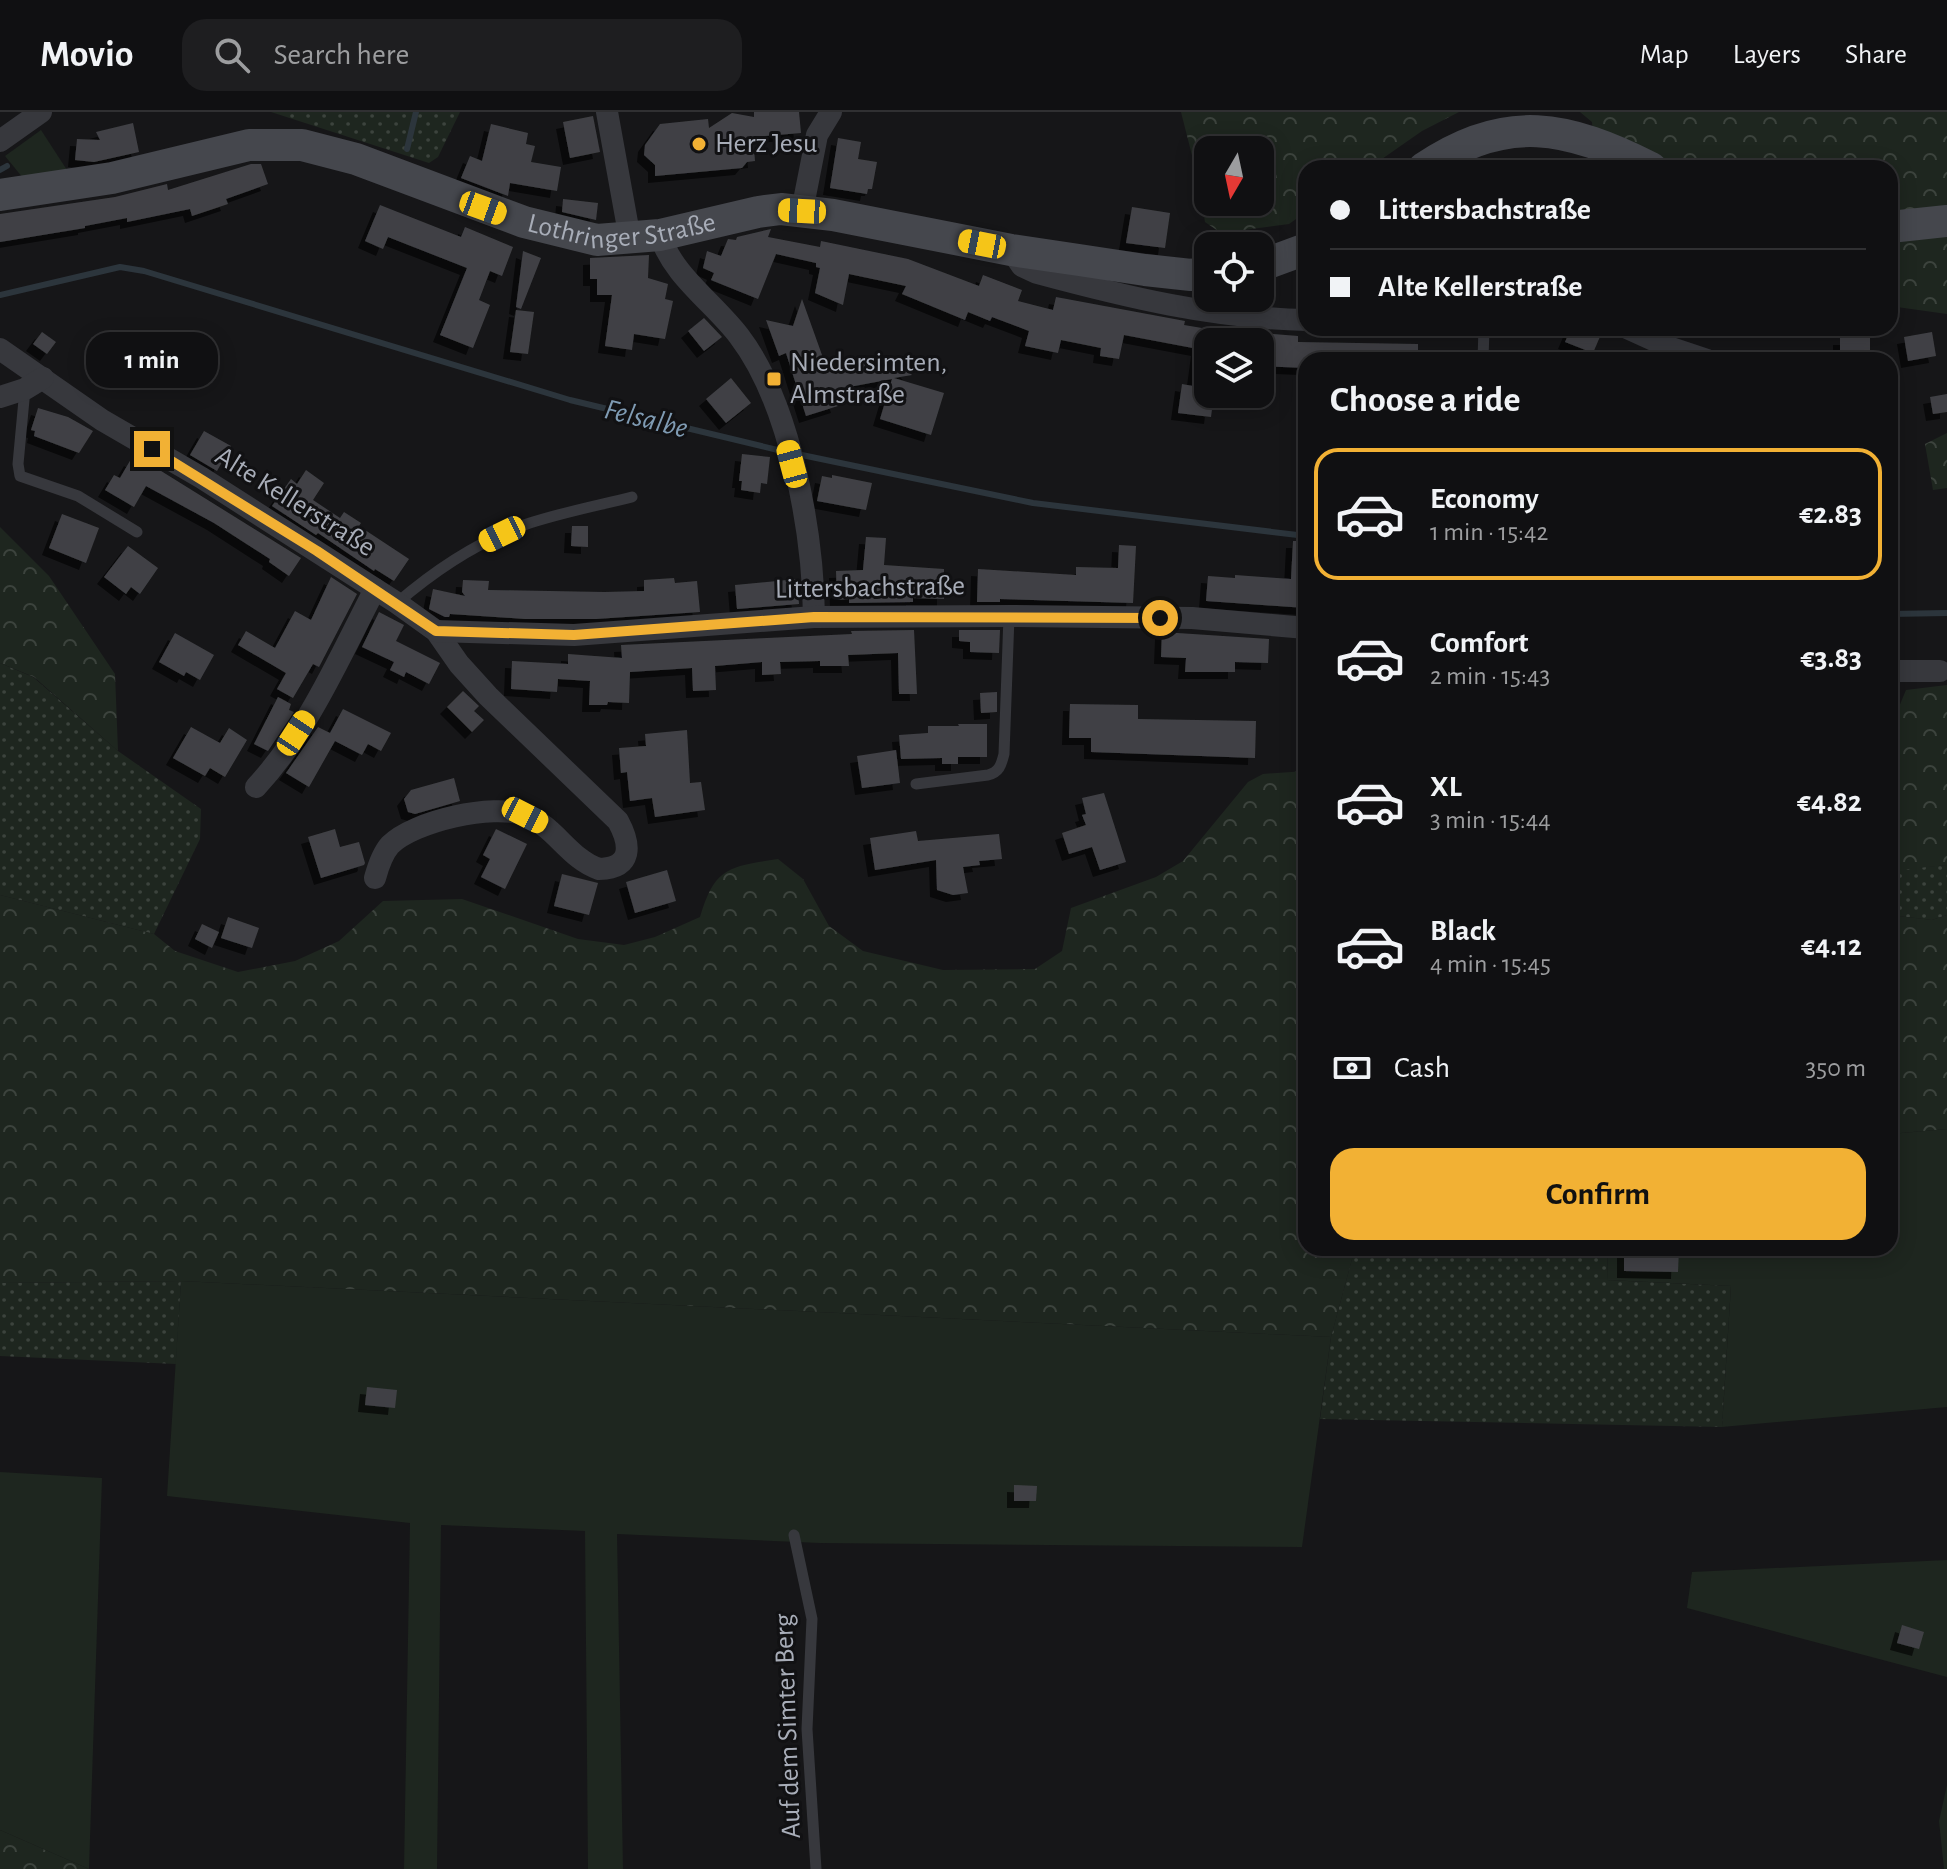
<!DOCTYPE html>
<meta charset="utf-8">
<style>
:root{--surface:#101012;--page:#1e1e20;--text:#f1f3f6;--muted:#9c9d9f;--line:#303032;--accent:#f2b134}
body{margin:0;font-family:"Alegreya Sans",sans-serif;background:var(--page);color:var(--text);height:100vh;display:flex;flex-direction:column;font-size:30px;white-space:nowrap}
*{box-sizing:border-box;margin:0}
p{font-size:26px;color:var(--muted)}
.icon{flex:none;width:44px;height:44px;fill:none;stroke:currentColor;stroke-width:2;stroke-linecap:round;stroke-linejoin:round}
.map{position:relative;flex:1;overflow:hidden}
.side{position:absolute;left:1298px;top:240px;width:600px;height:904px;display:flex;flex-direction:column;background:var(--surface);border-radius:24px;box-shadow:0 4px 20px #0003,0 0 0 2px var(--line)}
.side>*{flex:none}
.banner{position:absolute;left:1298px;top:48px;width:600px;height:176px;border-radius:24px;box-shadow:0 4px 20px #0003,0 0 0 2px var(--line);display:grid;align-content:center;height:176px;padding:0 32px;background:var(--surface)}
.needle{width:52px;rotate:189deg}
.fabs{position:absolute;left:1194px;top:24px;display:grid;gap:16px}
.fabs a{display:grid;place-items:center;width:80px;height:80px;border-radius:16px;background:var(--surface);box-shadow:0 4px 20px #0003,0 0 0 2px var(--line);font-size:40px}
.end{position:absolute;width:36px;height:36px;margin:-18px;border:10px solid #f2b134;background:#111;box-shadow:0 0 0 4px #111}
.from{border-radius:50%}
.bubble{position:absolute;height:56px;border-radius:24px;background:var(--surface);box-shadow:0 4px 20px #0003,0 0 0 2px var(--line);font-size:26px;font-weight:700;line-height:56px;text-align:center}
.car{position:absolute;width:24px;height:48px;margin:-24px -12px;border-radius:10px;box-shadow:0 0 6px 2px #0007;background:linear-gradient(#f5c518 24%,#345 0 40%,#f5c518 0 76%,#345 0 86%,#f5c518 0)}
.banner b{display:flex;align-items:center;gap:28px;height:76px;font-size:30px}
.banner b+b{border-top:2px solid var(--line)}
.banner i{width:20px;height:20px;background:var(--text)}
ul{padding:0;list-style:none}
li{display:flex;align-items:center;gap:24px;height:132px;margin:0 16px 12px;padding:0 16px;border:4px solid transparent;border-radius:24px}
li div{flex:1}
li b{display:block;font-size:30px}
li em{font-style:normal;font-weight:700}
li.selected{border-color:var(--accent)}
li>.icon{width:72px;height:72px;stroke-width:1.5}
h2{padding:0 32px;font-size:36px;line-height:96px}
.pay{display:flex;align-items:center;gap:20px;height:88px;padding:0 32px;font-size:30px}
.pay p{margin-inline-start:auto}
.button{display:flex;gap:16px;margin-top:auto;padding:16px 32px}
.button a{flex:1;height:92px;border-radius:24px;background:var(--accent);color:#111;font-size:32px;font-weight:700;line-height:92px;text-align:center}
header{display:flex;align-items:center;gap:48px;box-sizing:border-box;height:112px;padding:0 40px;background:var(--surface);border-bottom:2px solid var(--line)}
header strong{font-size:38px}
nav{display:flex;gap:44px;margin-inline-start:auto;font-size:28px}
.search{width:560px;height:72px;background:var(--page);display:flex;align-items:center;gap:20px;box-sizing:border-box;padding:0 28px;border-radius:24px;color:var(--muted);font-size:30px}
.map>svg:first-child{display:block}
.grass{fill:url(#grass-dots)}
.forest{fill:url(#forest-crowns);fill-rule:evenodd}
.green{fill:#1e261f}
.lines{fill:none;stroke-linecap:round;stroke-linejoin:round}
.stream{stroke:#2c353c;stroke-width:6}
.building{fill:#404145;filter:url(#shadow)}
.lane{stroke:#37383d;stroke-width:11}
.street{stroke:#37383d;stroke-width:22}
.secondary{stroke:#45474d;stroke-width:32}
.route{stroke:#f2b134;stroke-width:10}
.poi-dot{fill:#f2b134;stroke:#111113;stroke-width:3}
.labels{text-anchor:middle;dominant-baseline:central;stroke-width:6;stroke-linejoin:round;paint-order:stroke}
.poi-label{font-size:28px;fill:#a8adb8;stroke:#111113;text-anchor:start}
.street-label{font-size:28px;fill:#a8adb8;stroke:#111113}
.water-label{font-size:30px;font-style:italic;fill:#7f9bb3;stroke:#111113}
</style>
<header>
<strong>Movio</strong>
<div class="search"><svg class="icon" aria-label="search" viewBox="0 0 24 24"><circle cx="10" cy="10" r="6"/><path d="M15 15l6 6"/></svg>Search here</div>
<nav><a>Map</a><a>Layers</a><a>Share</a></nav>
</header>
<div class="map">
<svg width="1947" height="1757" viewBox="0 0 1947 1757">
<defs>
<pattern id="grass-dots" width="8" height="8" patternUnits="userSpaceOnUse" patternTransform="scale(2)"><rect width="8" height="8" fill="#1e261f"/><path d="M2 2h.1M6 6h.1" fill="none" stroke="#3c433d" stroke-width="1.8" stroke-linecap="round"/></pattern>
<pattern id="forest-crowns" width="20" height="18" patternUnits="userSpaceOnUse" patternTransform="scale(2)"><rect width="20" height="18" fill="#1e261f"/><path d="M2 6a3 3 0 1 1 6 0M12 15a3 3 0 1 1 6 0" fill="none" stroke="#3c433d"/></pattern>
<filter id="shadow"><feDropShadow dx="-7" dy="7" stdDeviation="0" flood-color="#0009"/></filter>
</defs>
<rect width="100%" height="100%" fill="#161618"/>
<g class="grass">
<polygon points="271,0 460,0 438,45 429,51"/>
<polygon points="0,551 33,565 118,639 201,697 200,727 154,822 0,783"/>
<polygon points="1947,753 1947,803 1932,808 1890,803 1890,758"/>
<polygon points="1355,1136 1608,1136 1607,1168 1731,1174 1722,1315 1320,1307 1331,1225"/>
<polygon points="181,1169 176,1252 0,1244 0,1171"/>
</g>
<g class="forest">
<path d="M1181,0h278l-37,19 -53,37h-63v44l-17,12 -68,9 -16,-11 -7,-43zM1260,38v52h-52v-52z"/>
<polygon points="1580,0 1947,0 1947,202 1890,194 1890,56 1595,56 1592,10"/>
<polygon points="1947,321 1947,376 1933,378 1925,332"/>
<polygon points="0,415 49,464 115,562 118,639 34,565 0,551"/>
<polygon points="1947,573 1947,753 1890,759 1890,608 1894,607 1906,578"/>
<path d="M1306,659v477h49l-24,89 -1150,-56 -181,2v-388l154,39 21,17 63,21 57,-11 44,-20 44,-40 79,-2 116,40 46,6 31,-8 45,-20c15,-51 30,-50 78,-58l25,20 26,47 34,25 80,19 92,-1 27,-18 9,-43 85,-31 27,-16 65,-79 15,-8z"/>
<polygon points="1890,803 1932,808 1947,803 1947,1017 1890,1022"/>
<polygon points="0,1718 89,1757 0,1757"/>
</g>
<g class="green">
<polygon points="41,18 67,58 23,66 5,44"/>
<polygon points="1947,1017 1947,1295 1722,1315 1731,1174 1607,1168 1608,1136 1890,1136 1890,1022"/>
<polygon points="181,1169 1331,1225 1302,1435 820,1431 617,1422 623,1757 588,1757 585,1419 441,1413 437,1757 404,1757 410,1411 167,1384"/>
<polygon points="0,1360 102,1366 89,1757 0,1718"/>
<polygon points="1947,1448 1947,1565 1687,1496 1692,1460"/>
<polygon points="1947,1673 1947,1757 1944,1757 1939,1709"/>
</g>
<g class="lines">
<g class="stream">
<polyline points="407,37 416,0"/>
<polyline points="0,58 7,54"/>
<polyline points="0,183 120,155 144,159 570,288 786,340"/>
<polyline points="797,342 1033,391 1306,424"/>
<polyline points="1890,502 1947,501"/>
</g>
</g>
<g class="building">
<polygon points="754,0 799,0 801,21 753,25 755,49 747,50 742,56 655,64 655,53 644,43 645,33 660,12 708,7 709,16 732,1 754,5"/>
<polygon points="593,4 600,40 570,46 563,10"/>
<polygon points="133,11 139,40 94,50 75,48 77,27 100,28 96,20"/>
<polygon points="491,12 528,21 526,32 535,34 531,50 561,55 557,79 510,71 508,84 461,66 470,44 482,49"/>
<polygon points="838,26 861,30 858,47 877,50 872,77 868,77 867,82 830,76"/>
<polygon points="251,52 261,52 268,72 226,87 228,92 192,104 190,97 127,110 127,106 85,114 85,116 0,130 0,102 115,85 167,72 168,78"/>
<polygon points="563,87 598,91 596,108 562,100"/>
<polygon points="380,93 461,125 465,115 513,135 502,164 490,159 479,188 490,193 473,236 440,223 467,156 388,125 383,137 365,129"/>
<polygon points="1132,95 1170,101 1165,136 1126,131"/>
<polygon points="771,117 768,125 820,135 821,129 908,147 979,174 983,163 1022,178 1018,189 1053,198 1056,185 1185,209 1184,213 1208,217 1208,282 1214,282 1211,305 1178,301 1182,272 1193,274 1198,237 1124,223 1119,247 1100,244 1101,236 1061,228 1058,241 1025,234 1029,219 992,205 990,209 968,200 965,208 902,182 906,174 849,162 843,193 815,181 820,156 816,155 816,151 776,142 758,187 711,168 714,161 703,156 707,139 721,144 728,127 736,128 737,125"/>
<polygon points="523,139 541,146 521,197 516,195"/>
<polygon points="649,143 648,166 668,172 665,187 673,189 665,227 634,222 632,238 605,234 612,183 597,183 597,167 590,167 590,146"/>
<polygon points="802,187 827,257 893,245 912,263 894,266 944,281 931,323 880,307 892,267 833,278 838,294 806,304 786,241 779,244 766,208 793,214"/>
<polygon points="516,198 534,200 528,242 510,240"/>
<polygon points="704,206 722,225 704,239 688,219"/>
<polygon points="1571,216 1592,216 1602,220 1593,241 1565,230"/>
<polygon points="42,220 56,230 47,242 33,232"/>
<polygon points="1932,220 1936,244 1908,249 1904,225"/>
<polygon points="1260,221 1298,224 1298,230 1418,232 1418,248 1306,248 1306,256 1260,254"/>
<rect x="1840" y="226" width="30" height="22"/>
<polygon points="731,266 751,291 726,311 706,287"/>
<polygon points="1947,282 1947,300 1933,302 1930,285"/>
<polygon points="38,296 68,305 93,319 79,341 34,324 35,319 31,318"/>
<polygon points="204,319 231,334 217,359 190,343"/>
<polygon points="742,342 770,345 767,372 761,371 760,381 741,378 742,369 739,369"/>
<polygon points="137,344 301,446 289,464 269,450 270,447 214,411 146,374 134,395 105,378 114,363 120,366 131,347 134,349"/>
<polygon points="306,358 324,371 313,388 340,406 344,400 361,411 359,414 409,447 394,469 375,457 374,459 318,421 316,423 272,394 291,367 297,372"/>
<polygon points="832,363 872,371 866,398 817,389 822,364 832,366"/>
<polygon points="62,402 99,416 86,451 49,436"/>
<polygon points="572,414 588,414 588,435 571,434"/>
<polygon points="866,425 886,426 884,453 944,457 944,487 913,486 913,490 849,491 849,487 837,488 836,459 863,458"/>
<polygon points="1293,429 1306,429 1306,496 1206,489 1208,464 1235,466 1235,463 1291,467"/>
<polygon points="1119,433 1136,434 1133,491 1000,487 1000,490 977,490 978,457 1076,463 1076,455 1118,456"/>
<polygon points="128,434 158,456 140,482 131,475 126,482 104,465"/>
<polygon points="331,465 357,482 319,555 313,552 293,586 277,577 286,561 238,533 246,519 275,536 295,499 311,508"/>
<polygon points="674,466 675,471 697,469 700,500 596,507 525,507 450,502 449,505 445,505 429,497 433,477 465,484 462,480 463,468 489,469 488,478 604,480 644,479 644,468"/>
<polygon points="797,467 799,492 737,497 735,473"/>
<polygon points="379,500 404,513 396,529 440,551 429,572 406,560 404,565 390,558 394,550 362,535"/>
<polygon points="914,518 917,582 899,582 898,541 848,543 849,554 820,554 820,549 780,550 781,562 762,563 762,550 715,554 716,578 693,579 692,556 630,560 629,591 608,590 607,593 589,593 590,569 558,567 557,580 511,577 512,549 568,552 568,542 622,546 621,533 852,522 851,519"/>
<polygon points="959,518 1000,518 999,541 970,540 970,530 959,529"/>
<polygon points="1162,520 1269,527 1268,551 1235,550 1235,560 1185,560 1186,546 1161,545"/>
<polygon points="175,521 214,543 200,568 186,560 184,564 159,550"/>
<polygon points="463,579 479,594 474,599 484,608 472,620 447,595"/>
<polygon points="997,580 997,600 981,601 980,581"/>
<polygon points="278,585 291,592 289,598 294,600 268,639 254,632"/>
<polygon points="1070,592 1138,593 1138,607 1256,609 1255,646 1091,640 1091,626 1069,626"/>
<polygon points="343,597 391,621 381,639 368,632 362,643 335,629 309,675 286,661 318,615 330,621"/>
<polygon points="958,612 987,612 987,645 958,645 958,652 942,652 942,646 901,647 899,623 928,621 928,614 959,614"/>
<polygon points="191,615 220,631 229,616 247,628 225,665 210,656 205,664 173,646"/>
<polygon points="687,618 690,671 701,670 705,698 655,705 652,686 630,689 627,660 621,661 619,636 646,634 645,622"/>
<polygon points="896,638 900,671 862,676 857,644"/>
<polygon points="454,666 460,689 415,702 408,700 404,687 411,678"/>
<polygon points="1104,681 1126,750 1100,758 1092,735 1069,742 1062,721 1086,713 1082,703 1086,702 1082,686"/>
<polygon points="335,717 340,735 359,730 365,751 364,753 321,766 308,725"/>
<polygon points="496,717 527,732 505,777 481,765 490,747 483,743"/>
<polygon points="916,719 918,729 999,722 1002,747 979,749 980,753 963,755 968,781 953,783 937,778 936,748 875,758 870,726"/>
<polygon points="667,758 676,789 635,801 626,770"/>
<polygon points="562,762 598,771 589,803 554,794"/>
<polygon points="228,805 259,816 252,836 221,826"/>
<polygon points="202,812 219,820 212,836 195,827"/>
<polygon points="1624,1136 1679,1136 1678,1160 1624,1159"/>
<polygon points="367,1275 397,1278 395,1296 365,1293"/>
<polygon points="1014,1373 1037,1374 1036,1389 1014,1389"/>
<polygon points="1902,1513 1924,1520 1919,1537 1897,1531"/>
</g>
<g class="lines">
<g class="lane">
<polyline points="1483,248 1484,216"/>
<polyline points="25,277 18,352 20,364 78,384 137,420"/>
<path d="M397,491c37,-32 81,-61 127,-78 35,-12 72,-19 108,-28"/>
<path d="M916,672l72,-9c11,-3 13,-9 16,-21l5,-138"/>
<polyline points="794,1423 812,1507 807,1617 816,1757"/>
</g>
<g class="street">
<polyline points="607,0 630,127"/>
<polyline points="0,29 41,0"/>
<polyline points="802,99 817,23 831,0"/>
<path d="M660,123c12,40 54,68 79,101 52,68 74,197 75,281"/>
<path d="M1011,138l11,16 15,7c89,24 176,45 269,47"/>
<polyline points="1627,216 1671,236 1707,248"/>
<path d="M0,237l102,71 100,58 195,125 39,28 23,33 29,32 130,125c13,24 15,47 -19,48 -30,-10 -44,-43 -74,-54 -32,-12 -111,6 -135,30 -8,9 -12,22 -15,33"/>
<polyline points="0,285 25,277 43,266"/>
<polyline points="436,519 574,523 814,505 1009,504 1192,506 1306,516"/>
<polyline points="1890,559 1940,559"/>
<path d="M256,675c52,-56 84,-131 119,-198"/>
</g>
<g class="secondary">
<path d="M1424,56c82,-56 144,-42 227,0"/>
<path id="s1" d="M0,83l112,-17 137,-33h53l54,14 168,63 73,18 63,-5 98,-23 23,-3 52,6 178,35 68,10 66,10 46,5 17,-2"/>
<polyline points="1890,115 1947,109"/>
<polyline points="1260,154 1306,137"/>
</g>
</g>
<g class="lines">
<polyline class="route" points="152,337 317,439 436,519 574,523 814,505 1160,506"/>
</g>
<g class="poi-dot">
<circle cx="699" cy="32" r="8"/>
<rect x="766" y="259" width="16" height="16" rx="4"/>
</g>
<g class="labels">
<g class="poi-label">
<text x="715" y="32">Herz Jesu</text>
<text x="790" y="251">Niedersimten,<tspan x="790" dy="32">Almstraße</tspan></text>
</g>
<g class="street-label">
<text stroke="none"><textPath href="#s1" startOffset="642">Lothringer Straße</textPath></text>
<text transform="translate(295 390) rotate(32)">Alte Kellerstraße</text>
<text transform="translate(870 476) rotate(-1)">Littersbachstraße</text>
<text transform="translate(788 1614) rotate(-92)">Auf dem Simter Berg</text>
</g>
<g class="water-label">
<text transform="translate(646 307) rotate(14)">Felsalbe</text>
</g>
</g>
</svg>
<div class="fabs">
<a><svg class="needle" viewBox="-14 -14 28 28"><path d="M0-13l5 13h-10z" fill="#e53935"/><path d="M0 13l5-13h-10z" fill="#9c9d9f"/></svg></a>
<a><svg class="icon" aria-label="locate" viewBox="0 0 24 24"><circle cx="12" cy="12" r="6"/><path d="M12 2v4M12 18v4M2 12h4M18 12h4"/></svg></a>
<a><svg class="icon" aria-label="layers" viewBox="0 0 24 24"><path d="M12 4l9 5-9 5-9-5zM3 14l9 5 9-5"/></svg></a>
</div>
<i class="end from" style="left:1160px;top:506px"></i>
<i class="end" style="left:152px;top:337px"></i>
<div class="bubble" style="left:86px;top:220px;width:132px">1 min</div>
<i class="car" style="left:483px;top:96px;rotate:110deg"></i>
<i class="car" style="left:802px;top:99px;rotate:273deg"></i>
<i class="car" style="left:982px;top:132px;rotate:281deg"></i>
<i class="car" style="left:792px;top:352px;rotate:345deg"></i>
<i class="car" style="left:502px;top:422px;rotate:244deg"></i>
<i class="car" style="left:296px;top:621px;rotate:33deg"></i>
<i class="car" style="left:525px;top:703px;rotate:117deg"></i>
<div class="banner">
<b><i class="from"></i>Littersbachstraße</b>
<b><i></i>Alte Kellerstraße</b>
</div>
<section class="side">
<h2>Choose a ride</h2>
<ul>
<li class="selected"><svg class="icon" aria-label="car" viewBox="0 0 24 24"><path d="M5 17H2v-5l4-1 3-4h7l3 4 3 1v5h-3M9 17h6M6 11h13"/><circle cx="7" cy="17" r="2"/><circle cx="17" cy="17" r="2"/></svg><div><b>Economy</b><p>1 min · 15:42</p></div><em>€2.83</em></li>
<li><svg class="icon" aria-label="car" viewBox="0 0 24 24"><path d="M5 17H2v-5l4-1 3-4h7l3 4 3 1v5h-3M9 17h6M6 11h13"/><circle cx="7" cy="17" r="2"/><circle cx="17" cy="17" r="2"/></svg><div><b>Comfort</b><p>2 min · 15:43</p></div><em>€3.83</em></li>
<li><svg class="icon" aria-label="car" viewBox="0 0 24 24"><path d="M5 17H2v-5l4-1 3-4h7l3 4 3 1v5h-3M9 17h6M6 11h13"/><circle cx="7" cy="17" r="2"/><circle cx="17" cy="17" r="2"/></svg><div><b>XL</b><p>3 min · 15:44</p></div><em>€4.82</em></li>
<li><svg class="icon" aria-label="car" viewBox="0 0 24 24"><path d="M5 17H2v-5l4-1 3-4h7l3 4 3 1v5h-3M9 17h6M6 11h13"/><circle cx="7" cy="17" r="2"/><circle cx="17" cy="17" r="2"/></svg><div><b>Black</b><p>4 min · 15:45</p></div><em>€4.12</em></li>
</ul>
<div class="pay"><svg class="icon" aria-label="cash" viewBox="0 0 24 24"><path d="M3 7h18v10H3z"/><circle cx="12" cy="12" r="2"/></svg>Cash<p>350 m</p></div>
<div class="button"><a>Confirm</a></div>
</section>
</div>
